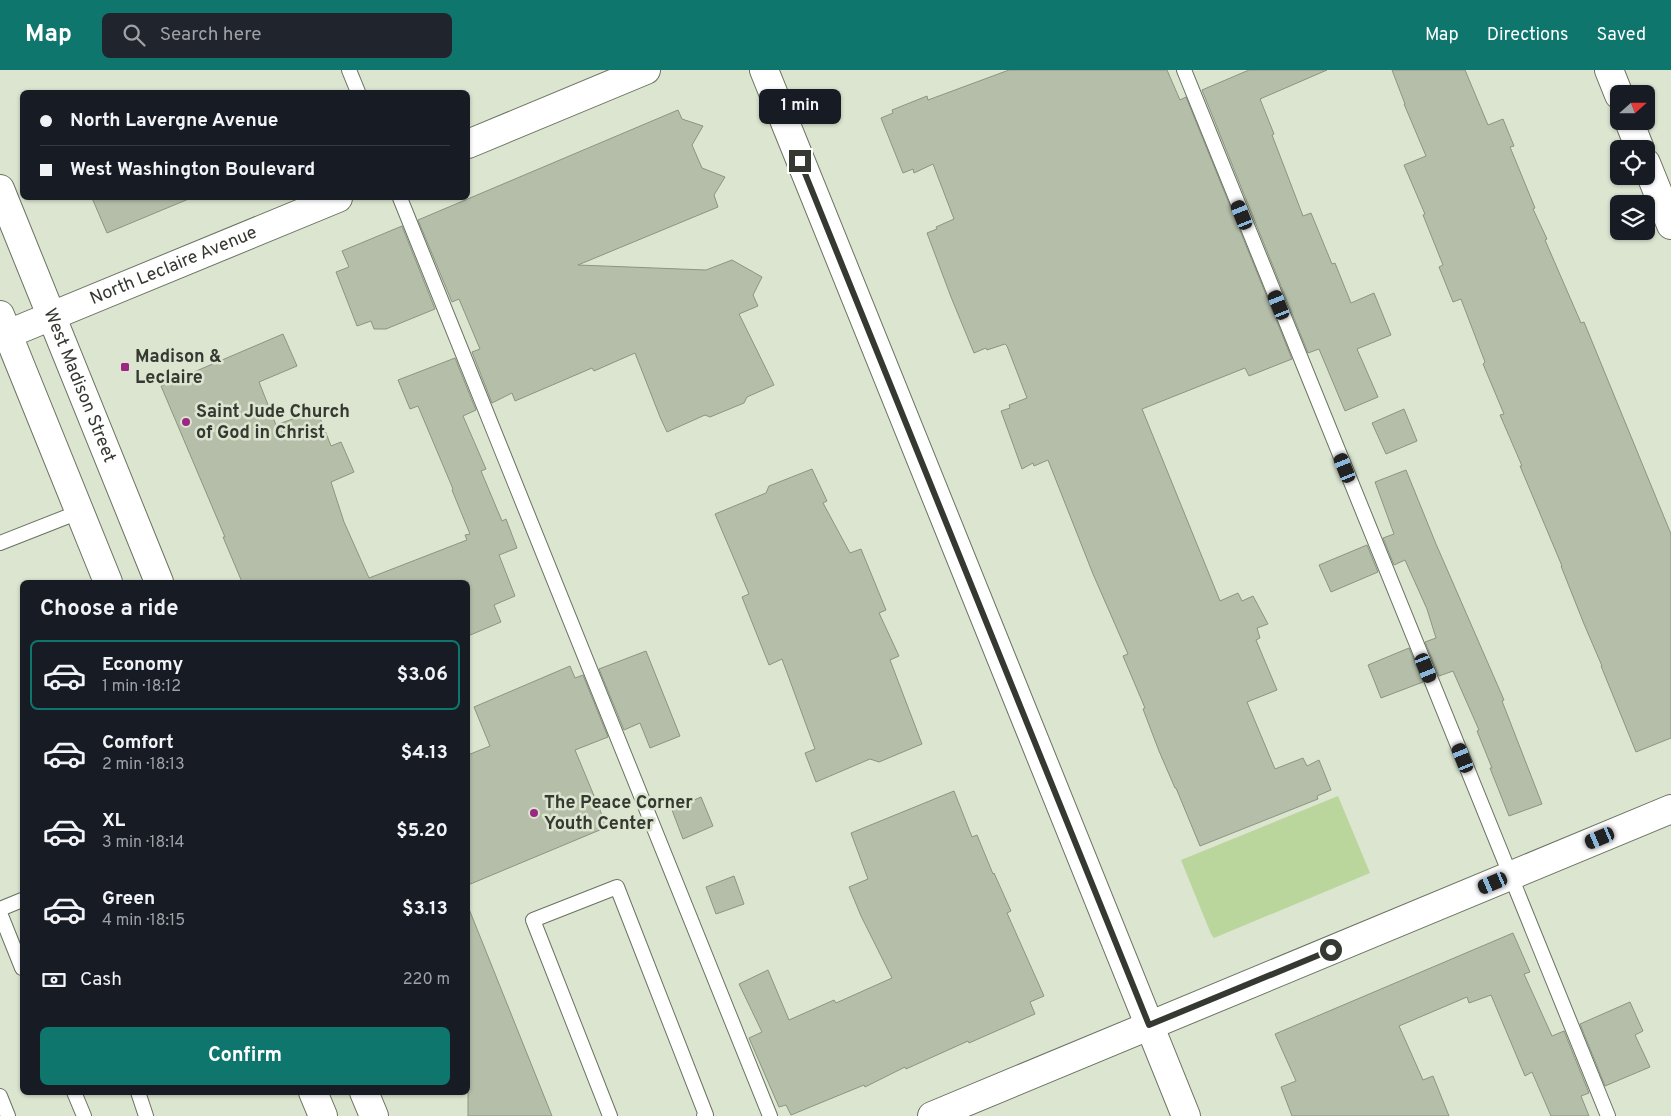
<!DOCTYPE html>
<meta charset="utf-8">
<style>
:root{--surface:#171b24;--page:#20242c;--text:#f1f3f6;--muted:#9ea1a6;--line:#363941;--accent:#0f766e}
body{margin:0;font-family:Overpass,sans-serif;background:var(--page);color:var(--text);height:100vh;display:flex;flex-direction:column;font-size:19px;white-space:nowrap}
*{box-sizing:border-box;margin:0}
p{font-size:16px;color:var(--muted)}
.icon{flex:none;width:28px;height:28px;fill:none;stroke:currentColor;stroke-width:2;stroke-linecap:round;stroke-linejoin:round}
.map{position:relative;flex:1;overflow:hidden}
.drawer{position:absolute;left:20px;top:510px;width:450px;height:515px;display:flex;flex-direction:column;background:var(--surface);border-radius:8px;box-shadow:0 1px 4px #0004}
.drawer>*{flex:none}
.hud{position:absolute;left:20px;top:20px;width:450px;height:110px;border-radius:8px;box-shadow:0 1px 4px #0004;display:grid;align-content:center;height:110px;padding:0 20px;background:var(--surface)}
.needle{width:32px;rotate:69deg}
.tools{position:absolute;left:1610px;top:15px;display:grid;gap:10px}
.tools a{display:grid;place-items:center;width:45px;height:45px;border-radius:8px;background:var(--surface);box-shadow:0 1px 4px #0004;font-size:25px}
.end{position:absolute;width:22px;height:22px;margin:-11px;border:6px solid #353931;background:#fff;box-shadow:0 0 0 2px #fff}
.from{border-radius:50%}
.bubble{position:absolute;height:35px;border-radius:8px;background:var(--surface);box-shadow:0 1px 4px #0004;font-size:16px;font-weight:700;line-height:35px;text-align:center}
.car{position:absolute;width:15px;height:30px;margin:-15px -8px;border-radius:6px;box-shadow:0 0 4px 1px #0007;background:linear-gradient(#222 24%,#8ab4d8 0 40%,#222 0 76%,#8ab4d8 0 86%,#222 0)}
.hud b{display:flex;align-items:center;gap:18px;height:48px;font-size:19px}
.hud b+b{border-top:1px solid var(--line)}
.hud i{width:12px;height:12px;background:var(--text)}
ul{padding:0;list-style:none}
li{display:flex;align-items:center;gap:15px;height:70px;margin:0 10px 8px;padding:0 10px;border:2px solid transparent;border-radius:8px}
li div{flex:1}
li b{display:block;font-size:19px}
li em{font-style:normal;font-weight:700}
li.selected{border-color:var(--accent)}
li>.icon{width:45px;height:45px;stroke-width:1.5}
h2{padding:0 20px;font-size:22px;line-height:60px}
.pay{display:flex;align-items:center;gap:12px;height:55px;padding:0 20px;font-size:19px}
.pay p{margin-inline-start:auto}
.button{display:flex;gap:10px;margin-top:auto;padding:10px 20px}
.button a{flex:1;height:58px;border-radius:8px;background:var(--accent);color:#fff;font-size:20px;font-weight:700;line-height:58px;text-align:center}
header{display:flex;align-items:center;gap:30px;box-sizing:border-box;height:70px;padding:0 25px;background:var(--accent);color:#fff}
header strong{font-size:24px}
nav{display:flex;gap:28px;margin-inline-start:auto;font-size:18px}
.search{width:350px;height:45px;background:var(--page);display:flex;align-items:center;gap:12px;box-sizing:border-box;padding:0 18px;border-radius:8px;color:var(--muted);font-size:19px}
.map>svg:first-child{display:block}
.green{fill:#bbd69c}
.building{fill:#b4bea9;stroke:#8b9581}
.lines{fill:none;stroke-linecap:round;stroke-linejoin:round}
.service-casing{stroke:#6a7361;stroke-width:16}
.minor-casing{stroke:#6a7361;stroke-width:30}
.tertiary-casing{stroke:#6a7361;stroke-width:30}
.secondary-casing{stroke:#6a7361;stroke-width:30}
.service{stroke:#fff;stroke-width:14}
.minor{stroke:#fff;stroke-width:28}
.tertiary{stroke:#fff;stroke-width:28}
.secondary{stroke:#fff;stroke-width:28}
.route{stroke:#353931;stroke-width:6}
.poi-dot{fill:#9c2782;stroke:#dbe5d0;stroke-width:2}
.labels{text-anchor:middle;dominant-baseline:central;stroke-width:5;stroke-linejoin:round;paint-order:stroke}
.street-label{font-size:18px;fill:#353931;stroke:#dbe5d0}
.poi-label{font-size:18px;font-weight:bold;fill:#353931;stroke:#dbe5d0;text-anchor:start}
</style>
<header>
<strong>Map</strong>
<div class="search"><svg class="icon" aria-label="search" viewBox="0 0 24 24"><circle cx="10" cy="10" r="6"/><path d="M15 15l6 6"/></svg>Search here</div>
<nav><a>Map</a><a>Directions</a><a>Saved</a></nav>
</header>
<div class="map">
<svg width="1671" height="1046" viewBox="0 0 1671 1046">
<rect width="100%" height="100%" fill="#dbe5d0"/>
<polygon class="green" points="1338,726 1370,803 1214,868 1211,864 1181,790"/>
<g class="building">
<polygon points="1009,0 1167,0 1180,30 1186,27 1292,289 1249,306 1245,298 1142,339 1220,531 1238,523 1242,531 1253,526 1268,554 1257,558 1260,568 1256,570 1277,620 1247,632 1275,699 1303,688 1307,696 1319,690 1331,720 1317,726 1318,729 1200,776 1176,718 1175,718 1159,681 1143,639 1145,638 1123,586 1128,584 1093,504 1048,390 1034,396 1033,393 1022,399 1001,341 1010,338 1009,335 1027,328 1007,276 1005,274 987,280 986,278 974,283 951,227 927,163 937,159 936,157 954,149 933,94 914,103 913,99 903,103 881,48 893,43 892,40 927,26 928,30"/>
<polygon points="1249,0 1327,0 1260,29 1274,64 1272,65 1303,146 1311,143 1332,194 1335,193 1351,233 1374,223 1391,265 1357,279 1378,327 1345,341 1319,279 1308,283 1202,20"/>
<polygon points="1392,0 1465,0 1488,55 1503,49 1514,76 1510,77 1535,138 1533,139 1547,169 1545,170 1581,253 1584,252 1671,464 1671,668 1636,682 1601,596 1602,596 1584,554 1561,496 1562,496 1520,396 1522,396 1500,345 1504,344 1483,294 1485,292 1461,229 1453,232 1439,197 1443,195 1423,145 1425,144 1404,95 1426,86 1404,34 1405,34"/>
<polygon points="678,40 682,49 703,56 692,75 702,98 725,107 714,125 718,137 578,195 706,200 732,190 762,207 753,225 758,236 739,244 774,315 747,327 744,333 710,347 705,345 667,362 660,347 635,283 594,301 592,298 515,331 512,323 492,333 472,282 480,279 459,229 452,232 418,150"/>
<polygon points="92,128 191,128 107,163"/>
<polygon points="402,156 435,239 386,259 374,259 371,251 357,256 336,202 349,197 342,181"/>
<polygon points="283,264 297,296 259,312 276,355 317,340 331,376 341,372 354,402 331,412 344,452 369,508 467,470 465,465 470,464 452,420 453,419 418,336 410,339 398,310 455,288 476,340 463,346 486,399 481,401 502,451 506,449 517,478 499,485 515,526 494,535 501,552 468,566 468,512 242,512 223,467 225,467 161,316"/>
<polygon points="1404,339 1417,371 1386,384 1372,353"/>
<polygon points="812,399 827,431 823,433 850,483 861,479 886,540 879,543 899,586 890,590 922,674 879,692 870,689 816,712 805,683 815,679 782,589 769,595 742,527 749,524 715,444 766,423 769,416"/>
<polygon points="1406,400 1436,474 1504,630 1502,631 1542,734 1509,746 1490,698 1492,698 1477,661 1479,660 1453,601 1439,606 1425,572 1436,568 1427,539 1405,490 1394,495 1383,468 1394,464 1375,412"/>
<polygon points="1367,475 1378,502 1331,522 1319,495"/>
<polygon points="1409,578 1423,612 1381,628 1368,595"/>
<polygon points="646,581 680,666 650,678 640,653 624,660 599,599"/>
<polygon points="570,596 575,608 583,605 608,667 575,680 607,757 468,815 468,685 490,676 474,637"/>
<polygon points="954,721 972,767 977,765 993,804 994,803 1011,841 1007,843 1044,926 1030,932 1035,944 969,973 968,971 906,999 905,997 865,1017 864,1015 791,1045 786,1035 779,1037 749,968 762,962 739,914 768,900 789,950 834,930 836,933 892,908 861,846 849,817 868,809 851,763"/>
<polygon points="701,727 713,756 683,769 672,740"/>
<polygon points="734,806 744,834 716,844 706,817"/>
<polygon points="468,839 469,839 552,1046 468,1046"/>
<polygon points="1513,863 1530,902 1524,904 1552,966 1564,961 1589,1023 1581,1026 1589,1046 1551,1046 1532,1002 1525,1006 1491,925 1469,933 1467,927 1399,956 1423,1010 1433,1006 1449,1046 1292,1046 1281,1017 1296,1011 1275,964"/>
<polygon points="1630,932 1643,961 1635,965 1650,997 1605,1016 1580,954"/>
</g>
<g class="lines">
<defs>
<g id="service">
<polyline points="349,0 358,22"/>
<polyline points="1184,0 1608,1046"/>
<polyline points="400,128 770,1046"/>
<polyline points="0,473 79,442"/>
<polyline points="0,839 22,830"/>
<polyline points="0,843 22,898"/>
<polyline points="74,1022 84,1046"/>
<polyline points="138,1022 146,1046"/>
<polyline points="0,1026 8,1046"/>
<polyline points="610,1046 533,850 617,817 706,1045 704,1046"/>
</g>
<g id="minor">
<polyline points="1609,0 1619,25"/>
<polyline points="1629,51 1640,79"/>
<polyline points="468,74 646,0"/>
<polyline points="1646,93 1671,155"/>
<path id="s1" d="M8,264l330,-136"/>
<polyline points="932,1046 1671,739"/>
</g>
<polyline id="tertiary" points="764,0 1186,1046"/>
<g id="secondary">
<path id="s2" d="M0,119l159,393"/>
<polyline points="0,245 108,512"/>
<polyline points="313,1022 323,1046"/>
<polyline points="364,1022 374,1046"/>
</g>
</defs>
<use href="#service" class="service-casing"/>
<use href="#minor" class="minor-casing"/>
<use href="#tertiary" class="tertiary-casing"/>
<use href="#secondary" class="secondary-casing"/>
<use href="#service" class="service"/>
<use href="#minor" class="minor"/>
<use href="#tertiary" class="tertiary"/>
<use href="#secondary" class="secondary"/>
</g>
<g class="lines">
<polyline class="route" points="800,91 1149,955 1331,880"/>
</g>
<g class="poi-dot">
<rect x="120" y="292" width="10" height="10" rx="2.5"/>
<circle cx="186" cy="352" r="5"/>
<circle cx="534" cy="743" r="5"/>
</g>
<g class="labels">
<g class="street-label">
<text stroke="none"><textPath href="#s1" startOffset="179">North Leclaire Avenue</textPath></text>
<text stroke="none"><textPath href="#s2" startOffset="212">West Madison Street</textPath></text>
</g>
<g class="poi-label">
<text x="135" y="287">Madison &amp;<tspan x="135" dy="21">Leclaire</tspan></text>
<text x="196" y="342">Saint Jude Church<tspan x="196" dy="21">of God in Christ</tspan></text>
<text x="544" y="733">The Peace Corner<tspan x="544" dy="21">Youth Center</tspan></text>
</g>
</g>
</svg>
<div class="tools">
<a><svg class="needle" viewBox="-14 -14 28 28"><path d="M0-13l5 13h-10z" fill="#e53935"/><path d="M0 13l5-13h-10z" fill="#9ea1a6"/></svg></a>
<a><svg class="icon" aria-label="locate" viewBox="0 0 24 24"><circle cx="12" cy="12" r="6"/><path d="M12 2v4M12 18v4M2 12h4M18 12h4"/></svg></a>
<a><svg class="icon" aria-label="layers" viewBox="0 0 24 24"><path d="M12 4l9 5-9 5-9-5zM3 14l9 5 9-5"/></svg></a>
</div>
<i class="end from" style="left:1331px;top:880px"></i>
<i class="end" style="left:800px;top:91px"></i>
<div class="bubble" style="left:759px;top:19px;width:82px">1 min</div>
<i class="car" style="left:1242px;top:145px;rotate:338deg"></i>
<i class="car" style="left:1279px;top:235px;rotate:338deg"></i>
<i class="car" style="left:1345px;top:398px;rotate:338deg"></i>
<i class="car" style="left:1426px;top:598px;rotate:158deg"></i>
<i class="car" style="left:1463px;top:688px;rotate:338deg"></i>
<i class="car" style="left:1600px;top:768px;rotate:247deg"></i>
<i class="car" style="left:1493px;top:813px;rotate:247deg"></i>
<div class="hud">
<b><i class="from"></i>North Lavergne Avenue</b>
<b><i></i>West Washington Boulevard</b>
</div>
<section class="drawer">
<h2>Choose a ride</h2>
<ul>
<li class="selected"><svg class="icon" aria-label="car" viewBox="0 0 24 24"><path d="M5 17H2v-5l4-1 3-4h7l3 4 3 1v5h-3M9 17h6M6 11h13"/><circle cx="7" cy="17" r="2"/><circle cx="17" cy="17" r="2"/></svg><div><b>Economy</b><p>1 min · 18:12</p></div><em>$3.06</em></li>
<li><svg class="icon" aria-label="car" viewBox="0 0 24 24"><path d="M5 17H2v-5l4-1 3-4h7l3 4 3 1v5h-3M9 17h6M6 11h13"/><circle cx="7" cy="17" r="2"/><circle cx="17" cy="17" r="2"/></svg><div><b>Comfort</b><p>2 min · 18:13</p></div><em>$4.13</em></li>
<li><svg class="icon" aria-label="car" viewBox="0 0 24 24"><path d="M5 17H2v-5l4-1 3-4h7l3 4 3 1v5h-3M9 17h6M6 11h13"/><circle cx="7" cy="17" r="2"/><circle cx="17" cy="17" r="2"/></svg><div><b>XL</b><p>3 min · 18:14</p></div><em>$5.20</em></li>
<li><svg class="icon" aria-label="car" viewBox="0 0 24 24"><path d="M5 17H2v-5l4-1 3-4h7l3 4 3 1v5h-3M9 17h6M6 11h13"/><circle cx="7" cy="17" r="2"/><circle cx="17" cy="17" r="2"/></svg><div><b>Green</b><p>4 min · 18:15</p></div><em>$3.13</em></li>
</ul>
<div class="pay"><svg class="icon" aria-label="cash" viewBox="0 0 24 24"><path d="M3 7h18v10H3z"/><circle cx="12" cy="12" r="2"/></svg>Cash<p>220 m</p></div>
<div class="button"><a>Confirm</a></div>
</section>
</div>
